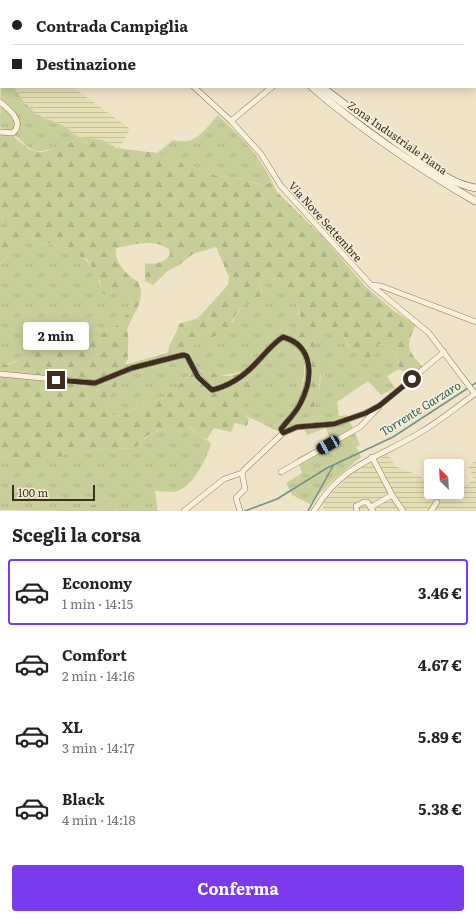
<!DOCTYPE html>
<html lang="it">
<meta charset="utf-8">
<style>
:root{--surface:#fff;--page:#f6f6f6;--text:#222;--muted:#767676;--line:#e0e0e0;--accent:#7c3aed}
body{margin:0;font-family:Literata,serif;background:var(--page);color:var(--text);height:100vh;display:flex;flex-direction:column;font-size:15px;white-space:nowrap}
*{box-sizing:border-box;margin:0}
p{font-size:13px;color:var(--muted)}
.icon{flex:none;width:22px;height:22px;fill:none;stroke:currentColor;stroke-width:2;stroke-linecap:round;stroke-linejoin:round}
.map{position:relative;height:511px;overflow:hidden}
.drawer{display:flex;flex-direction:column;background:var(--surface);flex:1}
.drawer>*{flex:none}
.guide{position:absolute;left:0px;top:0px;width:476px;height:88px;box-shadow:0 2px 10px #0003;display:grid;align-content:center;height:88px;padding:0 12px;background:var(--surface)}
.needle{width:26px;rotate:336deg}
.buttons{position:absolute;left:424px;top:459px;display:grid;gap:8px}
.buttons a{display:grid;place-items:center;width:40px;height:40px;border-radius:4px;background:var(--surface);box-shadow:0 2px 10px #0003;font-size:20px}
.scale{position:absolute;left:12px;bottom:10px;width:83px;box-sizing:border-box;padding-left:4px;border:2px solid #3d2e20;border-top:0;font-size:11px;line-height:14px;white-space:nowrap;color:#3d2e20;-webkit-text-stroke:3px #f7eed8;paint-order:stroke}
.end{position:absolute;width:18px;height:18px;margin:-9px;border:5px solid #3d2e20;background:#fff;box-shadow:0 0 0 2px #fff}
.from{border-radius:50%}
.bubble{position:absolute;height:28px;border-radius:4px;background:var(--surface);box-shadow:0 2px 10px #0003;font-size:13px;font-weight:700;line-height:28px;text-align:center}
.car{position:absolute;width:12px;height:24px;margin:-12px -6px;border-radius:5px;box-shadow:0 0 3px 1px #0007;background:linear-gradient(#222 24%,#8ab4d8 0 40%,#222 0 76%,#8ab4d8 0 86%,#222 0)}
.guide b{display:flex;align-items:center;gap:14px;height:38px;font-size:15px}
.guide b+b{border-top:1px solid var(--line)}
.guide i{width:10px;height:10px;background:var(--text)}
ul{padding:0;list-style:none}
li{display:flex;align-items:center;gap:12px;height:66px;margin:0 8px 6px;padding:0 4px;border:2px solid transparent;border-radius:4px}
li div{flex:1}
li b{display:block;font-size:15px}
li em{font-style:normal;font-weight:700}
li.current{border-color:var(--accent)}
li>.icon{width:36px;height:36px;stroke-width:1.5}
h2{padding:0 12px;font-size:18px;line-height:48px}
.primary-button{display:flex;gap:8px;margin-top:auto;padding:8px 12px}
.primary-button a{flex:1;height:46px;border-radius:4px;background:var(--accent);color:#fff;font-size:16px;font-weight:700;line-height:46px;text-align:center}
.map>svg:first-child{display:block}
.farmland{fill:url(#farmland-rules)}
.grass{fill:url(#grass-tufts)}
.forest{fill:url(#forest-firs)}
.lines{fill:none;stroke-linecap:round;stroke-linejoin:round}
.stream{stroke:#6f938a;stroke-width:1.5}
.minor-casing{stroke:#8d765c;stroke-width:6}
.secondary-casing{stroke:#6f573f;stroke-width:8}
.minor{stroke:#faf1dc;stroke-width:5}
.secondary{stroke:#faf1dc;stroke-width:7}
.route{stroke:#3d2e20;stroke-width:5}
.labels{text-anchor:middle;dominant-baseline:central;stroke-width:3.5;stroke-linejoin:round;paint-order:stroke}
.street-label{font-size:11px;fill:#3d2e20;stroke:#f7eed8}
.water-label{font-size:12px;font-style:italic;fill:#2f5d5a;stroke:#f7eed8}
</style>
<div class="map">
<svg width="476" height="511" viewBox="0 0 476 511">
<defs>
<pattern id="farmland-rules" width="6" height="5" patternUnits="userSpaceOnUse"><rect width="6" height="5" fill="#e6deb5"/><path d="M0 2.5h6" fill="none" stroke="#c6bf9b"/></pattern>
<pattern id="grass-tufts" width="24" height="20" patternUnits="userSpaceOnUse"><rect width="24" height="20" fill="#c9cf9b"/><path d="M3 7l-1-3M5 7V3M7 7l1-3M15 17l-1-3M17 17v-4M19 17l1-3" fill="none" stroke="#aeb285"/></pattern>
<pattern id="forest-firs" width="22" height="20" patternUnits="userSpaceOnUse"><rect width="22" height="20" fill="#c9cf9b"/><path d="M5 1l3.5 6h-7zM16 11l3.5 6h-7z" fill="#aeb285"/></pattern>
</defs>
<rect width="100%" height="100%" fill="#f0e4c8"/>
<g class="farmland">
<polygon points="14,87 73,87 130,129 119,148 103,140 78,137 66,127 36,114 24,102"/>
<polygon points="388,454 395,466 420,476 426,482 431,480 431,492 457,492 457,485 459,488 475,480 468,466 476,461 476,511 325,511 323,508 324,501 352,473"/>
</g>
<g class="grass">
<path d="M1,80v7h13l10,15 12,12 30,13 12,10c-5,6 -12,7 -19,10 -25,7 -24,7 -43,-11 -5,-4 -11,-6 -16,-9z"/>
<path d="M218,115c21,20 42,40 54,67l-8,3 -33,-8 -14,-1 -60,-23 16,-13c23,6 30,-9 45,-25z"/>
<polygon points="0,214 9,228 5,233 0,235"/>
<path d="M24,238l16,6 10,-1 5,4c4,0 9,-1 13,1 11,3 35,25 31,38l16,4 6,-3 5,2c9,19 8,18 -6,32 -4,4 -5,8 -12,9 -7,2 -13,-2 -21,-3l-20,19 -20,2 -42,17 -1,-4 -4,1v-98z"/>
<path d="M263,275c8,2 25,12 30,20 10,19 16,77 7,96l13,18c1,-6 4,-12 6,-18 4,-19 -1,-33 -6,-51l7,-8 12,-4 9,4 8,15 6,4 4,6 20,-13c13,2 19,11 20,25l-12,7 8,12 -14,7 -13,-14 -31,21 2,14 8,-1 13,30 -4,2 5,10 -31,26 -20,21 -18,-9 -6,-12 16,-10 -5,-15 34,-17 -5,-13 -19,7 -4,-10c-23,15 -26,4 -46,-4 -7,-3 -10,-4 -16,-10l2,-8 6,-3 -8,-28 -22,4 -18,-6 -11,4 -16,17 -10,7 -18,5 -27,13 -10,-2 -5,-8 2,-8 10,-10 8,-23 78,-22 31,-22 9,-16 5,-2 14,6 2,-4 -3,-6 2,-8 -4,-13z"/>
<path d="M184,425c6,2 8,7 13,10 5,4 9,3 14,9 -4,14 -18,43 -34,47 -6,2 -15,0 -22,0l3,20h-41l-11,-13 -15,8 -16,5 -75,-1v-56l13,8h36l22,-11 65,-3c15,-17 25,-20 48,-23z"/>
</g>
<g class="forest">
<path d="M0,128c16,5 25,26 43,24 5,-1 11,-4 15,-5 8,-3 15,-4 20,-10l25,3 13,8 41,5 60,23 14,1 33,8 8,-3 5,10 45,44 43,50 29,25 22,14c-13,25 -7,25 9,45l-11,7 -15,-8c-1,-13 -6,-23 -20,-25 -2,8 -6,12 -13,17 -13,-6 -18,-17 -25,-29l-9,-4 -12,4 -7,8 7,21v11l-1,19 -6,18 -8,4 -7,-3c-3,-13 6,-24 7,-36 1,-11 -4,-20 -6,-30 -1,-7 2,-15 2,-22 -2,-23 -16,-41 -39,-47l-4,3 4,14 -2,7 3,6 -2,4 -15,-6 -4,2 -16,25 -24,13 -34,10c1,-12 9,-18 11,-29l19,-6 30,-33 1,-8 -13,-30 -23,7 -14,11 -11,6 -15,14 -8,-4v-18c10,2 18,0 25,-8l-1,-6c-18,-11 -34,-4 -53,-1 -2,15 10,26 22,34 9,18 -5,31 -11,48 3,9 0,18 1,29 -6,9 -7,19 -12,29 -4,7 -10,9 -12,18l5,8 10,2 27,-13 18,-5 32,-28c17,0 32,14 49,-1l8,3 7,15 -11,13 -6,3 -2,8 8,8 -2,7 -12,-3 -4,9 -17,-4 -7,11 -8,-2 -10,-10h-16l-14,3 -12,6 -11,12 -65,3 -39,20 -17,-5 -2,-4 -13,-8v-92l4,-2 1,5c9,-2 15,-6 23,-11 12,-6 26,-8 39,-8l20,-19c8,1 14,5 21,3 7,-1 8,-5 12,-9 14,-14 15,-13 6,-32l-5,-2 -12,8 -9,-2v-12l-13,-22 -8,-3 -5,-5 -8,-4h-11l-5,-4c-9,1 -19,2 -26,-5l-24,26v-29l5,-2 4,-5 -9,-14z"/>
<polygon points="106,498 117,511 75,511 91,506"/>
</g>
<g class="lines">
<g class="stream">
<polyline points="471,386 476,383"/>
<polyline points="245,511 277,499 327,468 393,437 468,388"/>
<polyline points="308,511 333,466"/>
</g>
<defs>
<g id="minor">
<polyline points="46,0 48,1"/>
<polyline points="105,0 105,1"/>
<polyline points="78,1 79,0"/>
<polyline points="0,82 1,82"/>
<polyline points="194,87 231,121 261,154 281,186 371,285 381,286 476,322"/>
<path d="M0,102c9,7 25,20 13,31l-13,-1"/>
<polyline points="231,121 272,87"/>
<polyline points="371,285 429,333 475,394"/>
<path d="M0,374l95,9 37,-15 51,-13 4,2 12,20 13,13c17,-4 32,-14 44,-27 9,-9 16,-19 27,-26 32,9 30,46 15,70 -5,9 -11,14 -17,22l2,4"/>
<polyline points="372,457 392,495 403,511"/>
<polyline points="281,472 360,427 379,407"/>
<polyline points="371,507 392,495"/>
<polyline points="184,511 224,479 242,473"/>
<polyline points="240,511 236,498 245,489 242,473 244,470 283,433 297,427 335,424 366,413 379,406 444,352"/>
<path d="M314,511c29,-48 63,-52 107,-79 19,-11 37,-26 55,-39"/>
<polyline points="357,511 356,506 364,502 367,502 373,511"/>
<polyline points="431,511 437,502"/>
</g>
<g id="secondary">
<polyline points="226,0 227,1"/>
<polyline points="235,0 236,1"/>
<path d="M312,87c50,43 106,81 163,114"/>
<path d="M322,87c28,22 56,42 85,63 21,15 43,34 69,38"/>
</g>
</defs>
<use href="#minor" class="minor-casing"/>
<use href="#secondary" class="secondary-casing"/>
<use href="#minor" class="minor"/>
<use href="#secondary" class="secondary"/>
</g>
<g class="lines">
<path class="route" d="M56,380l39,3 37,-15 51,-13 4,1 11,21 14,13c17,-4 32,-14 44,-27 9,-9 16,-19 27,-26 32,9 30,43 17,67 -5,10 -12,16 -19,25l2,4 14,-6 37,-3 32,-11 13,-7 33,-27"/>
</g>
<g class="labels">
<g class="street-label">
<text transform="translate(398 137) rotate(35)">Zona Industriale Piana</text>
<text transform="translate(326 221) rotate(48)">Via Nove Settembre</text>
</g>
<g class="water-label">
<text transform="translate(420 408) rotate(-32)">Torrente Garzaro</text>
</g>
</g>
</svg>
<div class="buttons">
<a><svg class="needle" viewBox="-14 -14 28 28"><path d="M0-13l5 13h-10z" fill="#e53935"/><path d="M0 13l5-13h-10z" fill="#767676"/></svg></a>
</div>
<div class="scale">100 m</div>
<i class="end from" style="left:412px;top:379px"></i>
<i class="end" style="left:56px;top:380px"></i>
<div class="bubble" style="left:23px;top:322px;width:66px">2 min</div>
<i class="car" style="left:328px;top:445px;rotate:240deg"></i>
<div class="guide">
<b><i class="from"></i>Contrada Campiglia</b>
<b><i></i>Destinazione</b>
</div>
</div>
<section class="drawer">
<h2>Scegli la corsa</h2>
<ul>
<li class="current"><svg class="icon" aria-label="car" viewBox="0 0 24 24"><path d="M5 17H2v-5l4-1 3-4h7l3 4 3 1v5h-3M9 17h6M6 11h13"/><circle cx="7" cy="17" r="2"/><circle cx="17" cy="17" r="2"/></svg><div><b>Economy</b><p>1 min · 14:15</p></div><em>3.46 €</em></li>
<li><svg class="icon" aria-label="car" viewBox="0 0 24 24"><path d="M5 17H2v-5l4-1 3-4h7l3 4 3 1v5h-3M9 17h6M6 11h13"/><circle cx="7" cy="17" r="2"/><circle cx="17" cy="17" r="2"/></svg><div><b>Comfort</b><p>2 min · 14:16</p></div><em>4.67 €</em></li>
<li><svg class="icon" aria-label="car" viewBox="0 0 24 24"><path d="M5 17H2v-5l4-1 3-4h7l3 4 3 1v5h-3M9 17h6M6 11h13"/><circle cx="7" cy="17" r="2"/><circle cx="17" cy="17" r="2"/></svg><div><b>XL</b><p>3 min · 14:17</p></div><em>5.89 €</em></li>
<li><svg class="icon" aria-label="car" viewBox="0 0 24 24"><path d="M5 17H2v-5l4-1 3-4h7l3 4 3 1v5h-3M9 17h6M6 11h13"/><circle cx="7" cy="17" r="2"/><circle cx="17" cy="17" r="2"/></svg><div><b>Black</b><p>4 min · 14:18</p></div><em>5.38 €</em></li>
</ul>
<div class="primary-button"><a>Conferma</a></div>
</section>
